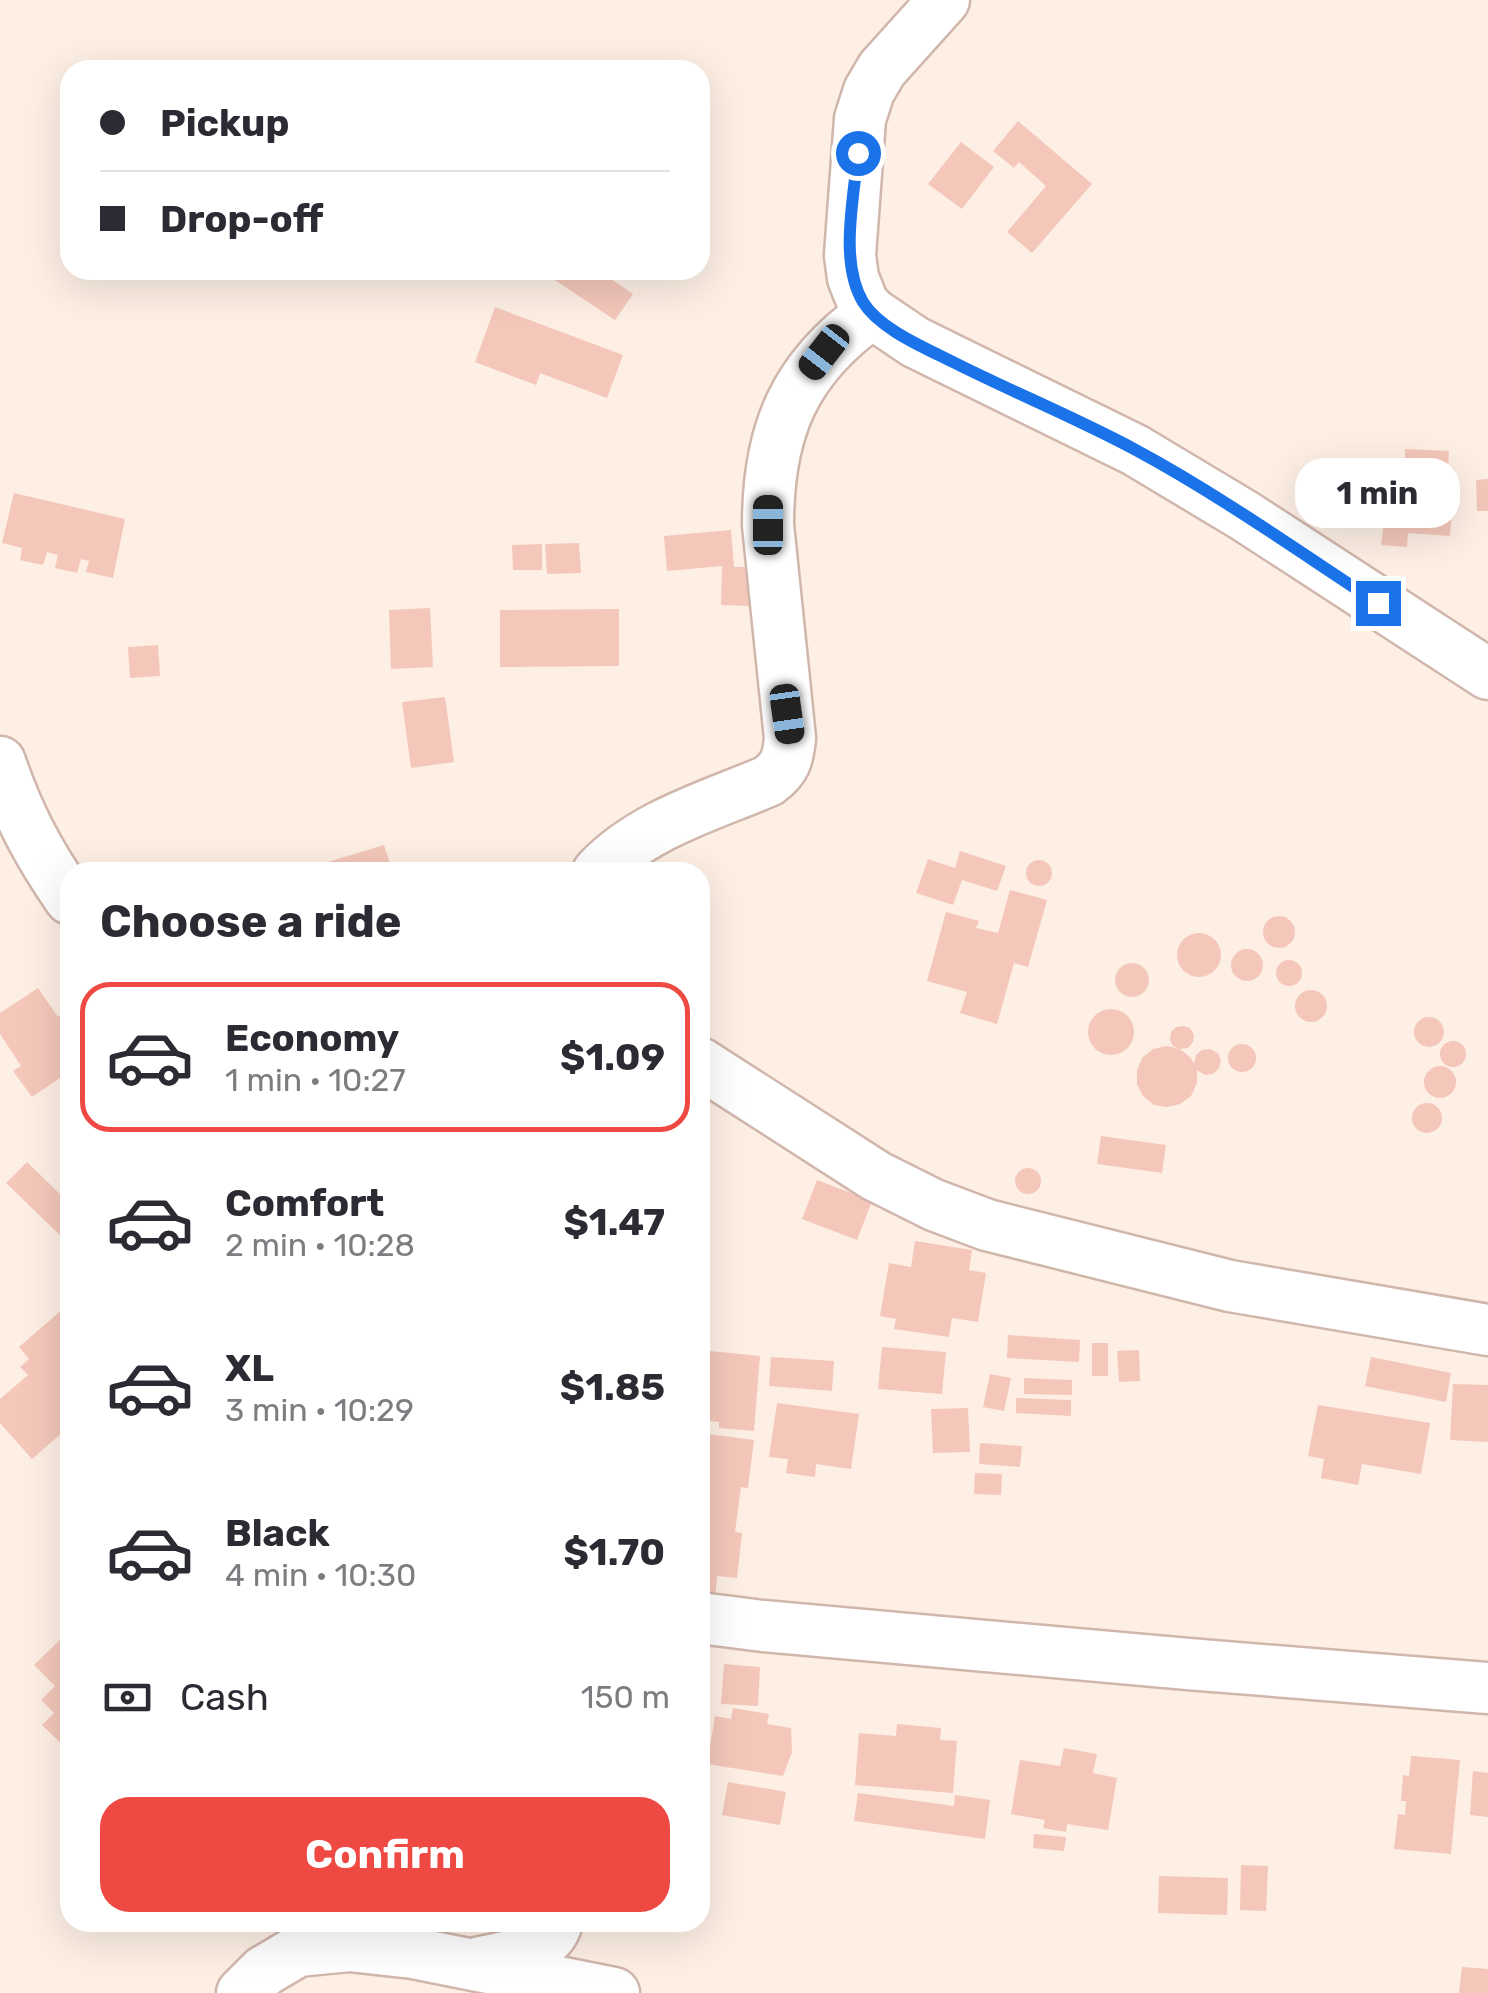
<!DOCTYPE html>
<meta charset="utf-8">
<style>
:root{--surface:#fff;--page:#f2f2f3;--text:#2b2b33;--muted:#7c7c81;--line:#e1e1e2;--accent:#ee4943}
body{margin:0;font-family:Rubik,sans-serif;background:var(--page);color:var(--text);height:100vh;display:flex;flex-direction:column;font-size:38px;white-space:nowrap}
*{box-sizing:border-box;margin:0}
p{font-size:32px;color:var(--muted)}
.icon{flex:none;width:55px;height:55px;fill:none;stroke:currentColor;stroke-width:2;stroke-linecap:round;stroke-linejoin:round}
.map{position:relative;flex:1;overflow:hidden}
.side{position:absolute;left:60px;top:862px;width:650px;height:1070px;display:flex;flex-direction:column;background:var(--surface);border-radius:30px;box-shadow:0 10px 40px #0002}
.side>*{flex:none}
.banner{position:absolute;left:60px;top:60px;width:650px;height:220px;border-radius:30px;box-shadow:0 10px 40px #0002;display:grid;align-content:center;height:220px;padding:0 40px;background:var(--surface)}
.end{position:absolute;width:45px;height:45px;margin:-22px;border:12px solid #1a73e8;background:#fff;box-shadow:0 0 0 5px #fff}
.from{border-radius:50%}
.bubble{position:absolute;height:70px;border-radius:30px;background:var(--surface);box-shadow:0 10px 40px #0002;font-size:32px;font-weight:700;line-height:70px;text-align:center}
.car{position:absolute;width:30px;height:60px;margin:-30px -15px;border-radius:12px;box-shadow:0 0 8px 2px #0007;background:linear-gradient(#222 24%,#8ab4d8 0 40%,#222 0 76%,#8ab4d8 0 86%,#222 0)}
.banner b{display:flex;align-items:center;gap:35px;height:95px;font-size:38px}
.banner b+b{border-top:2px solid var(--line)}
.banner i{width:25px;height:25px;background:var(--text)}
ul{padding:0;list-style:none}
li{display:flex;align-items:center;gap:30px;height:150px;margin:0 20px 15px;padding:0 20px;border:5px solid transparent;border-radius:30px}
li div{flex:1}
li b{display:block;font-size:38px}
li em{font-style:normal;font-weight:700}
li.active{border-color:var(--accent)}
li>.icon{width:90px;height:90px;stroke-width:1.5}
h2{padding:0 40px;font-size:45px;line-height:120px}
.pay{display:flex;align-items:center;gap:25px;height:110px;padding:0 40px;font-size:38px}
.pay p{margin-inline-start:auto}
.action{display:flex;gap:20px;margin-top:auto;padding:20px 40px}
.action a{flex:1;height:115px;border-radius:30px;background:var(--accent);color:#fff;font-size:40px;font-weight:700;line-height:115px;text-align:center}
.map>svg:first-child{display:block}
.building{fill:#f4c7ba}
.lines{fill:none;stroke-linecap:round;stroke-linejoin:round}
.minor-casing{stroke:#d1b6ac;stroke-width:55}
.minor{stroke:#fff;stroke-width:50}
.route{stroke:#1a73e8;stroke-width:12}
</style>
<div class="map">
<svg width="1488" height="1993" viewBox="0 0 1488 1993">
<rect width="100%" height="100%" fill="#fdefe4"/>
<g class="building">
<polygon points="1018,121 1092,184 1032,253 1007,232 1046,186 1019,162 1014,168 993,151"/>
<polygon points="961,142 994,167 962,209 928,184"/>
<polygon points="550,270 598,270 633,294 615,320 547,275"/>
<polygon points="495,307 623,355 607,398 540,373 536,385 475,362"/>
<polygon points="1405,449 1449,451 1448,468 1405,466"/>
<polygon points="1488,479 1488,511 1477,511 1476,480"/>
<polygon points="14,493 125,519 113,578 86,572 89,561 81,559 77,573 55,568 58,555 47,552 43,565 20,560 22,548 2,543"/>
<polygon points="1394,496 1453,501 1450,536 1408,533 1407,547 1381,545 1384,522 1392,523"/>
<polygon points="731,530 734,567 752,567 751,606 721,605 722,566 667,571 664,536"/>
<polygon points="579,543 581,573 547,574 545,544"/>
<polygon points="542,544 542,570 513,570 512,545"/>
<polygon points="430,608 433,667 391,669 389,610"/>
<polygon points="619,609 619,666 500,667 500,610"/>
<polygon points="158,645 160,676 130,678 128,647"/>
<polygon points="445,697 454,762 411,768 402,702"/>
<polygon points="384,845 393,872 323,872 321,864"/>
<polygon points="960,851 1006,866 997,891 962,880 953,905 916,893 928,859 955,868"/>
<circle cx="1039" cy="873" r="13"/>
<polygon points="1010,890 1047,900 1028,967 1014,963 997,1024 960,1013 967,992 927,981 946,912 979,921 976,928 998,933"/>
<circle cx="1279" cy="932" r="16"/>
<circle cx="1199" cy="955" r="22"/>
<circle cx="1247" cy="965" r="16"/>
<circle cx="1289" cy="973" r="13"/>
<circle cx="1132" cy="980" r="17"/>
<polygon points="38,988 58,1017 70,1009 70,1071 32,1097 13,1071 21,1066 0,1034 0,1013"/>
<circle cx="1311" cy="1006" r="16"/>
<circle cx="1111" cy="1032" r="23"/>
<circle cx="1429" cy="1032" r="15"/>
<polygon points="1184,1026 1190,1028 1194,1035 1193,1042 1188,1048 1180,1049 1191,1058 1194,1064 1196,1055 1202,1050 1210,1049 1218,1053 1221,1060 1219,1068 1213,1074 1205,1075 1197,1070 1197,1083 1191,1096 1180,1104 1167,1107 1154,1105 1143,1096 1137,1084 1137,1070 1142,1058 1153,1049 1167,1046 1180,1049 1173,1046 1170,1040 1171,1032 1176,1027"/>
<circle cx="1453" cy="1054" r="13"/>
<circle cx="1242" cy="1058" r="14"/>
<circle cx="1440" cy="1082" r="16"/>
<circle cx="1427" cy="1118" r="15"/>
<polygon points="1101,1136 1166,1145 1162,1173 1097,1164"/>
<polygon points="27,1162 70,1204 70,1239 67,1242 6,1183"/>
<circle cx="1028" cy="1181" r="13"/>
<polygon points="817,1180 872,1201 857,1240 802,1219"/>
<polygon points="915,1241 972,1250 969,1270 986,1273 978,1322 952,1318 949,1337 894,1329 896,1319 880,1316 889,1263 911,1267"/>
<polygon points="64,1308 70,1315 70,1390 67,1392 70,1395 70,1426 32,1459 0,1423 0,1399 28,1375 20,1367 29,1359 19,1347"/>
<polygon points="1008,1335 1080,1340 1079,1362 1007,1358"/>
<rect x="1092" y="1343" width="16" height="33"/>
<polygon points="882,1347 946,1352 942,1394 878,1389"/>
<polygon points="700,1350 760,1356 754,1431 719,1428 719,1422 701,1420"/>
<polygon points="1139,1350 1140,1381 1119,1382 1117,1351"/>
<polygon points="771,1357 834,1361 832,1391 769,1386"/>
<polygon points="1371,1357 1451,1373 1446,1402 1365,1386"/>
<polygon points="990,1374 1011,1378 1004,1411 983,1407"/>
<polygon points="1024,1378 1072,1380 1072,1395 1024,1394"/>
<polygon points="1453,1384 1488,1385 1488,1442 1450,1440"/>
<polygon points="1016,1398 1071,1400 1071,1416 1016,1413"/>
<polygon points="777,1403 859,1414 851,1469 816,1464 815,1477 786,1473 788,1459 769,1457"/>
<polygon points="1318,1405 1430,1423 1421,1474 1362,1464 1358,1485 1321,1478 1324,1459 1308,1456"/>
<polygon points="968,1408 970,1452 933,1453 931,1409"/>
<polygon points="700,1433 754,1440 748,1488 741,1487 735,1532 742,1533 737,1578 717,1576 715,1600 700,1598"/>
<polygon points="980,1443 1022,1446 1020,1467 979,1464"/>
<polygon points="975,1473 1002,1474 1001,1495 974,1494"/>
<polygon points="70,1630 70,1752 42,1725 54,1713 41,1700 55,1686 34,1665"/>
<polygon points="724,1664 760,1667 758,1706 721,1704"/>
<polygon points="733,1708 769,1714 767,1724 791,1728 792,1752 783,1776 707,1764 715,1716 731,1719"/>
<polygon points="897,1724 941,1728 940,1740 957,1741 953,1793 855,1785 859,1733 896,1736"/>
<polygon points="1064,1748 1097,1754 1093,1773 1117,1778 1108,1830 1067,1824 1066,1832 1043,1828 1045,1820 1011,1814 1020,1760 1060,1766"/>
<polygon points="1411,1756 1460,1760 1451,1854 1394,1849 1398,1814 1405,1815 1406,1801 1401,1801 1403,1775 1409,1776"/>
<polygon points="1473,1771 1488,1773 1488,1817 1470,1815"/>
<polygon points="728,1782 786,1792 780,1825 722,1815"/>
<polygon points="858,1793 954,1806 955,1795 990,1800 985,1839 854,1821"/>
<polygon points="1034,1834 1066,1837 1064,1851 1033,1848"/>
<polygon points="1241,1865 1268,1866 1266,1911 1240,1910"/>
<polygon points="1159,1876 1228,1878 1227,1915 1158,1913"/>
<polygon points="1462,1967 1488,1969 1488,1993 1459,1993"/>
</g>
<g class="lines">
<defs>
<g id="minor">
<polyline points="944,0 882,69 869,91 860,119 850,255 853,278 863,303 872,313 915,342 1135,450 1245,516 1488,674"/>
<path d="M0,762c18,53 38,91 70,137"/>
<path d="M598,872c44,-47 111,-66 170,-91 17,-12 20,-22 22,-43l-22,-213c0,-94 26,-157 104,-212"/>
<polyline points="700,1063 876,1176 934,1205 987,1225 1230,1286 1488,1330"/>
<polyline points="700,1618 763,1626 1188,1664 1488,1688"/>
<path d="M477,1963c26,-6 73,-10 80,-41"/>
<polyline points="242,1993 264,1971 298,1951 349,1946 413,1953 614,1993"/>
</g>
</defs>
<use href="#minor" class="minor-casing"/>
<use href="#minor" class="minor"/>
</g>
<g class="lines">
<path class="route" d="M858,153c-4,44 -19,109 5,149 17,28 65,47 94,62 58,29 119,54 177,85 84,45 164,102 244,154"/>
</g>
</svg>
<i class="end from" style="left:858px;top:153px"></i>
<i class="end" style="left:1378px;top:603px"></i>
<div class="bubble" style="left:1295px;top:458px;width:165px">1 min</div>
<i class="car" style="left:824px;top:352px;rotate:218deg"></i>
<i class="car" style="left:768px;top:525px;rotate:0deg"></i>
<i class="car" style="left:787px;top:714px;rotate:172deg"></i>
<div class="banner">
<b><i class="from"></i>Pickup</b>
<b><i></i>Drop-off</b>
</div>
<section class="side">
<h2>Choose a ride</h2>
<ul>
<li class="active"><svg class="icon" aria-label="car" viewBox="0 0 24 24"><path d="M5 17H2v-5l4-1 3-4h7l3 4 3 1v5h-3M9 17h6M6 11h13"/><circle cx="7" cy="17" r="2"/><circle cx="17" cy="17" r="2"/></svg><div><b>Economy</b><p>1 min · 10:27</p></div><em>$1.09</em></li>
<li><svg class="icon" aria-label="car" viewBox="0 0 24 24"><path d="M5 17H2v-5l4-1 3-4h7l3 4 3 1v5h-3M9 17h6M6 11h13"/><circle cx="7" cy="17" r="2"/><circle cx="17" cy="17" r="2"/></svg><div><b>Comfort</b><p>2 min · 10:28</p></div><em>$1.47</em></li>
<li><svg class="icon" aria-label="car" viewBox="0 0 24 24"><path d="M5 17H2v-5l4-1 3-4h7l3 4 3 1v5h-3M9 17h6M6 11h13"/><circle cx="7" cy="17" r="2"/><circle cx="17" cy="17" r="2"/></svg><div><b>XL</b><p>3 min · 10:29</p></div><em>$1.85</em></li>
<li><svg class="icon" aria-label="car" viewBox="0 0 24 24"><path d="M5 17H2v-5l4-1 3-4h7l3 4 3 1v5h-3M9 17h6M6 11h13"/><circle cx="7" cy="17" r="2"/><circle cx="17" cy="17" r="2"/></svg><div><b>Black</b><p>4 min · 10:30</p></div><em>$1.70</em></li>
</ul>
<div class="pay"><svg class="icon" aria-label="cash" viewBox="0 0 24 24"><path d="M3 7h18v10H3z"/><circle cx="12" cy="12" r="2"/></svg>Cash<p>150 m</p></div>
<div class="action"><a>Confirm</a></div>
</section>
</div>
